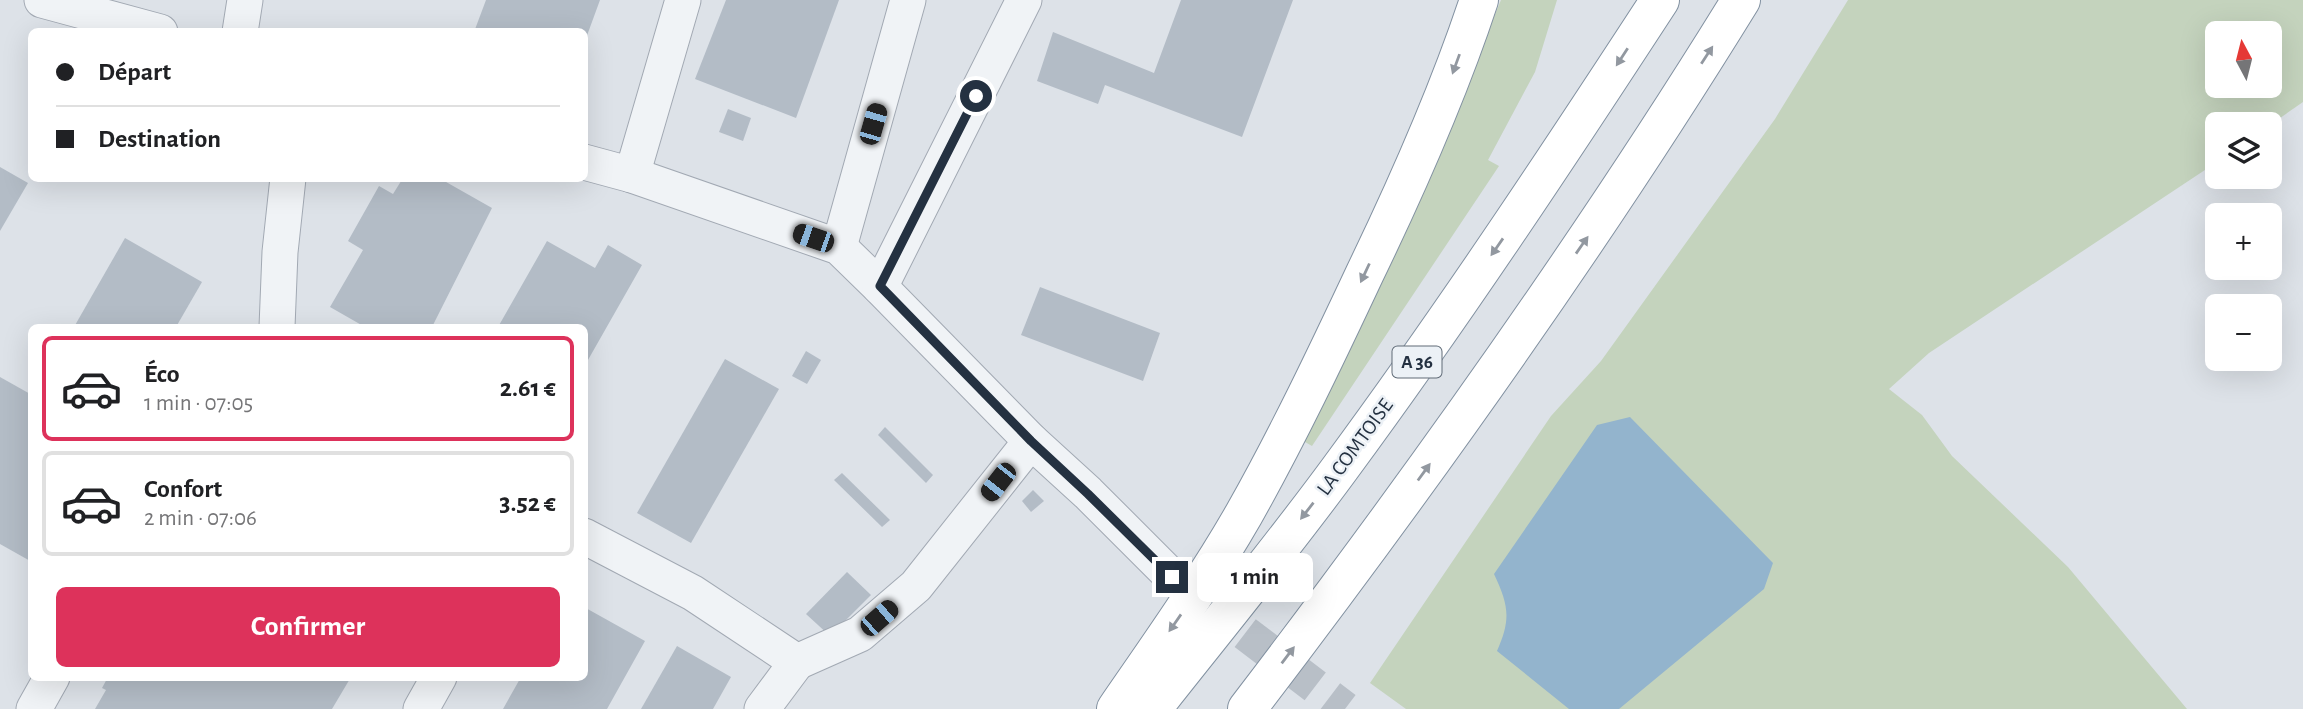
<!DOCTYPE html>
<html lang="fr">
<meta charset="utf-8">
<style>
:root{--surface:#fff;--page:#f6f6f6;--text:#202124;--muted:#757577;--line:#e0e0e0;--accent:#dd325b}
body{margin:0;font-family:"Alegreya Sans",sans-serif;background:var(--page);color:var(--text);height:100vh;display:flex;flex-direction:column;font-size:26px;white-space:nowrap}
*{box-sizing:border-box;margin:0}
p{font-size:23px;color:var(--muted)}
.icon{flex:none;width:38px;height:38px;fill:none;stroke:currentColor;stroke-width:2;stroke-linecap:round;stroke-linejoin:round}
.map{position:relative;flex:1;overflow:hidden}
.details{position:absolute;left:28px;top:324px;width:560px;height:357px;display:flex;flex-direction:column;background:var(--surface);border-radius:10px;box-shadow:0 7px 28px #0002}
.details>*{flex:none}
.banner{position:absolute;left:28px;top:28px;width:560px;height:154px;border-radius:10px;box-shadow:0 7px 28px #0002;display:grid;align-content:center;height:154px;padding:0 28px;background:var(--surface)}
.needle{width:46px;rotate:353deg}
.controls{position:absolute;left:2205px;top:21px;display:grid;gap:14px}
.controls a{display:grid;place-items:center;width:77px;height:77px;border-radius:10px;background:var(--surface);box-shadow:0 7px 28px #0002;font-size:35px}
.end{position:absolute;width:32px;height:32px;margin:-16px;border:9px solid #243141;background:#fff;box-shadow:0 0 0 4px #fff}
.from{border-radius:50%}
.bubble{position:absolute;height:49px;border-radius:10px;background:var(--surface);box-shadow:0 7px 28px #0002;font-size:23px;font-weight:600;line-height:49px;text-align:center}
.car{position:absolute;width:21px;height:42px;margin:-21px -10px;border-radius:9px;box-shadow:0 0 5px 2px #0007;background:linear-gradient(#222 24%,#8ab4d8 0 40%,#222 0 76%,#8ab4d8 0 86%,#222 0)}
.banner b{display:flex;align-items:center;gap:24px;height:66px;font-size:26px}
.banner b+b{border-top:2px solid var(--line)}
.banner i{width:18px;height:18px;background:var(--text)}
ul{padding:12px 0 0;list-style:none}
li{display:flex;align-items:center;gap:21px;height:105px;margin:0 14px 10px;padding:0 14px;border:4px solid var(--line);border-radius:10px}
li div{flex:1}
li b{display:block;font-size:26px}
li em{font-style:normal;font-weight:600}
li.selected{border-color:var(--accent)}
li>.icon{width:63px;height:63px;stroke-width:1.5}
.cta{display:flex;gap:14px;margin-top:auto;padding:14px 28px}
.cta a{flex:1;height:80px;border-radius:10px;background:var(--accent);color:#fff;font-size:28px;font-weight:600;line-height:80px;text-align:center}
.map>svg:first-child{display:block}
.green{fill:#c4d3bd;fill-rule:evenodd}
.water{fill:#93b4cd}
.building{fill:#b3bcc6}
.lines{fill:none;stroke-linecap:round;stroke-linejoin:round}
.minor-tunnel{stroke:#b8bfc7;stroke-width:35;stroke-dasharray:35 18;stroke-linecap:butt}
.minor-casing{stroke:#a2a9b3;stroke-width:37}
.highway-casing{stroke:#8291a1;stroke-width:40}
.minor{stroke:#f0f3f6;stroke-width:35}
.highway{stroke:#fff;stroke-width:38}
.oneway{fill:#9298a0}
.route{stroke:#243141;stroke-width:9}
.labels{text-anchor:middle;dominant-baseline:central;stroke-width:5;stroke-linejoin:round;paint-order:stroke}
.shield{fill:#ecf1f6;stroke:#606b77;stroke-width:2}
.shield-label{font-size:19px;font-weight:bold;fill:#243141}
.street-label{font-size:21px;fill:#243141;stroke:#ecf1f6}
</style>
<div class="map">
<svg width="2303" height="709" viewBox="0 0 2303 709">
<rect width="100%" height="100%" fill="#dde2e8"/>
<g class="green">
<polygon points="1501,0 1557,0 1535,72 1488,160 1499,166 1312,446 1298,438 1456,107"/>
<path d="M1848,0h455v102l-33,23 -53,-1v38l-288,191 -40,36 33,26 30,41 116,111 119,142h-781l-36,-26 181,-267 50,-55 174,-242zM2217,33h53v53h-53z"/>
</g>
<path class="water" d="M1630,417l143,146 -9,26 -145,120h-50l-72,-58c14,-32 12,-45 -3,-77l103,-149z"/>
<g class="building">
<polygon points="486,0 600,0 585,41 584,32 474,32"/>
<polygon points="726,0 839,0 796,118 695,79"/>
<polygon points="1181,0 1293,0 1242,137 1105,85 1098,104 1037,81 1053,32 1154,73"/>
<polygon points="728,109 751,118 743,141 719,132"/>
<polygon points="0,167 28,183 0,231"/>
<polygon points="403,178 439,178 492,208 432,327 365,327 330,307 363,250 348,241 379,186 393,194"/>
<polygon points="125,238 202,282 176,327 74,327"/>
<polygon points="547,241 595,268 608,245 642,265 584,367 584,327 498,327"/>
<polygon points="1040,287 1160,333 1143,381 1021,335"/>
<polygon points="806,351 821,360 807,384 792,376"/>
<polygon points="725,359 779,389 691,543 637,513"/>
<polygon points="0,377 32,395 32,562 0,544"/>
<polygon points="885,427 933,475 926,483 878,435"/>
<polygon points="842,473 890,520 882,527 834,480"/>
<polygon points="1033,490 1044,501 1031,512 1022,501"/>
<polygon points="847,572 871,595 830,636 806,614"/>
<polygon points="584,607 645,641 607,709 503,709 521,677 584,677"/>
<polygon points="677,646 731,677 713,709 641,709"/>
<polygon points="108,677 351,677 332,709 95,709 106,690 102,688"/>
</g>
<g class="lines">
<polyline class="minor-tunnel" points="1203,601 1345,709"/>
<defs>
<g id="minor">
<polyline points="42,0 160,32"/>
<polyline points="240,32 245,0"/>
<polyline points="584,162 632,175 839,247 880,287 1031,441 1088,493 1172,577"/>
<polyline points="632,175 683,0"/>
<polyline points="839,247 908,0"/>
<polyline points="880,287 1024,0"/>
<polyline points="277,327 280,252 288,178"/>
<polyline points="584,536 693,593 797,662 762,709"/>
<polyline points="797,662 860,634 916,586 1031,441"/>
<polyline points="34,709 52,677"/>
<polyline points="421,709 439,677"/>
</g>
<g id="highway">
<path d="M1116,709c44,-64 89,-127 128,-195 44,-78 83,-160 121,-241 43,-89 83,-179 114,-273"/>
<path d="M1152,709c63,-80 129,-160 189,-242 112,-152 216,-309 319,-467"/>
<path d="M1247,709c175,-229 343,-464 494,-709"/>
</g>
</defs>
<use href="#minor" class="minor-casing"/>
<use href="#highway" class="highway-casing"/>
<use href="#minor" class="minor"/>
<use href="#highway" class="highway"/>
</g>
<defs><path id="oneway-solid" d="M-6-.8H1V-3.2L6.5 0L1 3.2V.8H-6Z" transform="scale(1.75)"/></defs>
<g class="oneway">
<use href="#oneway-solid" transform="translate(1707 55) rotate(-57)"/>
<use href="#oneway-solid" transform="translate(1622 57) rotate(123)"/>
<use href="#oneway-solid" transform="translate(1456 64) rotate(110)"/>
<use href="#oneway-solid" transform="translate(1582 245) rotate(-55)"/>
<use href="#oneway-solid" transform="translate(1497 247) rotate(125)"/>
<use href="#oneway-solid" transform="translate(1365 273) rotate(115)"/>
<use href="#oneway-solid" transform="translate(1424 472) rotate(-54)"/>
<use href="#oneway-solid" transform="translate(1307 511) rotate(128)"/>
<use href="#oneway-solid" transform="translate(1175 623) rotate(125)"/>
<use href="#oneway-solid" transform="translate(1288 655) rotate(-53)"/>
</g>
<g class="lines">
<polyline class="route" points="976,96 880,286 1031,441 1088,494 1172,577"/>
</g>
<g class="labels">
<rect class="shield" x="1392.5" y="346.5" width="49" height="31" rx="5"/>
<g class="shield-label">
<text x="1417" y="362">A 36</text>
</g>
<g class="street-label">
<text transform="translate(1355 447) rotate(-54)">LA COMTOISE</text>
</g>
</g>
</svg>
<div class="controls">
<a><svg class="needle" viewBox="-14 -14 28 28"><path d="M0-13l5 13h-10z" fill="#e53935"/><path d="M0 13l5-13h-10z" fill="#757577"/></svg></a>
<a><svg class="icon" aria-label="layers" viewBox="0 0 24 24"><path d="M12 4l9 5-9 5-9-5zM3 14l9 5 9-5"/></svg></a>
<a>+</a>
<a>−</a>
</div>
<i class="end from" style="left:976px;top:96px"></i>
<i class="end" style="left:1172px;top:577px"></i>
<div class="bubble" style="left:1197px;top:553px;width:116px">1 min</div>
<i class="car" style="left:873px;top:124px;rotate:16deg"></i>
<i class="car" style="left:813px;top:238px;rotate:289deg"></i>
<i class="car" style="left:998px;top:482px;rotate:218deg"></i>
<i class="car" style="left:879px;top:618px;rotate:49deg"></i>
<div class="banner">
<b><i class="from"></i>Départ</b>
<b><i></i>Destination</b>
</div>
<section class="details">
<ul>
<li class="selected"><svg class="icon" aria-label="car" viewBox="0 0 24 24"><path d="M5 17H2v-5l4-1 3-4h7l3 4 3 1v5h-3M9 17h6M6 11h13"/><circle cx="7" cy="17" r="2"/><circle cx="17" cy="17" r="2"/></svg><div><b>Éco</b><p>1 min · 07:05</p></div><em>2.61 €</em></li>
<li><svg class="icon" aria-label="car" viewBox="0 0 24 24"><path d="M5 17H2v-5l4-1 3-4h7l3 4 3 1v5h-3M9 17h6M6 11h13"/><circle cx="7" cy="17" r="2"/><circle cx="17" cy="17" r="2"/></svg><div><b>Confort</b><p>2 min · 07:06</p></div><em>3.52 €</em></li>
</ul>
<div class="cta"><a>Confirmer</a></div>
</section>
</div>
